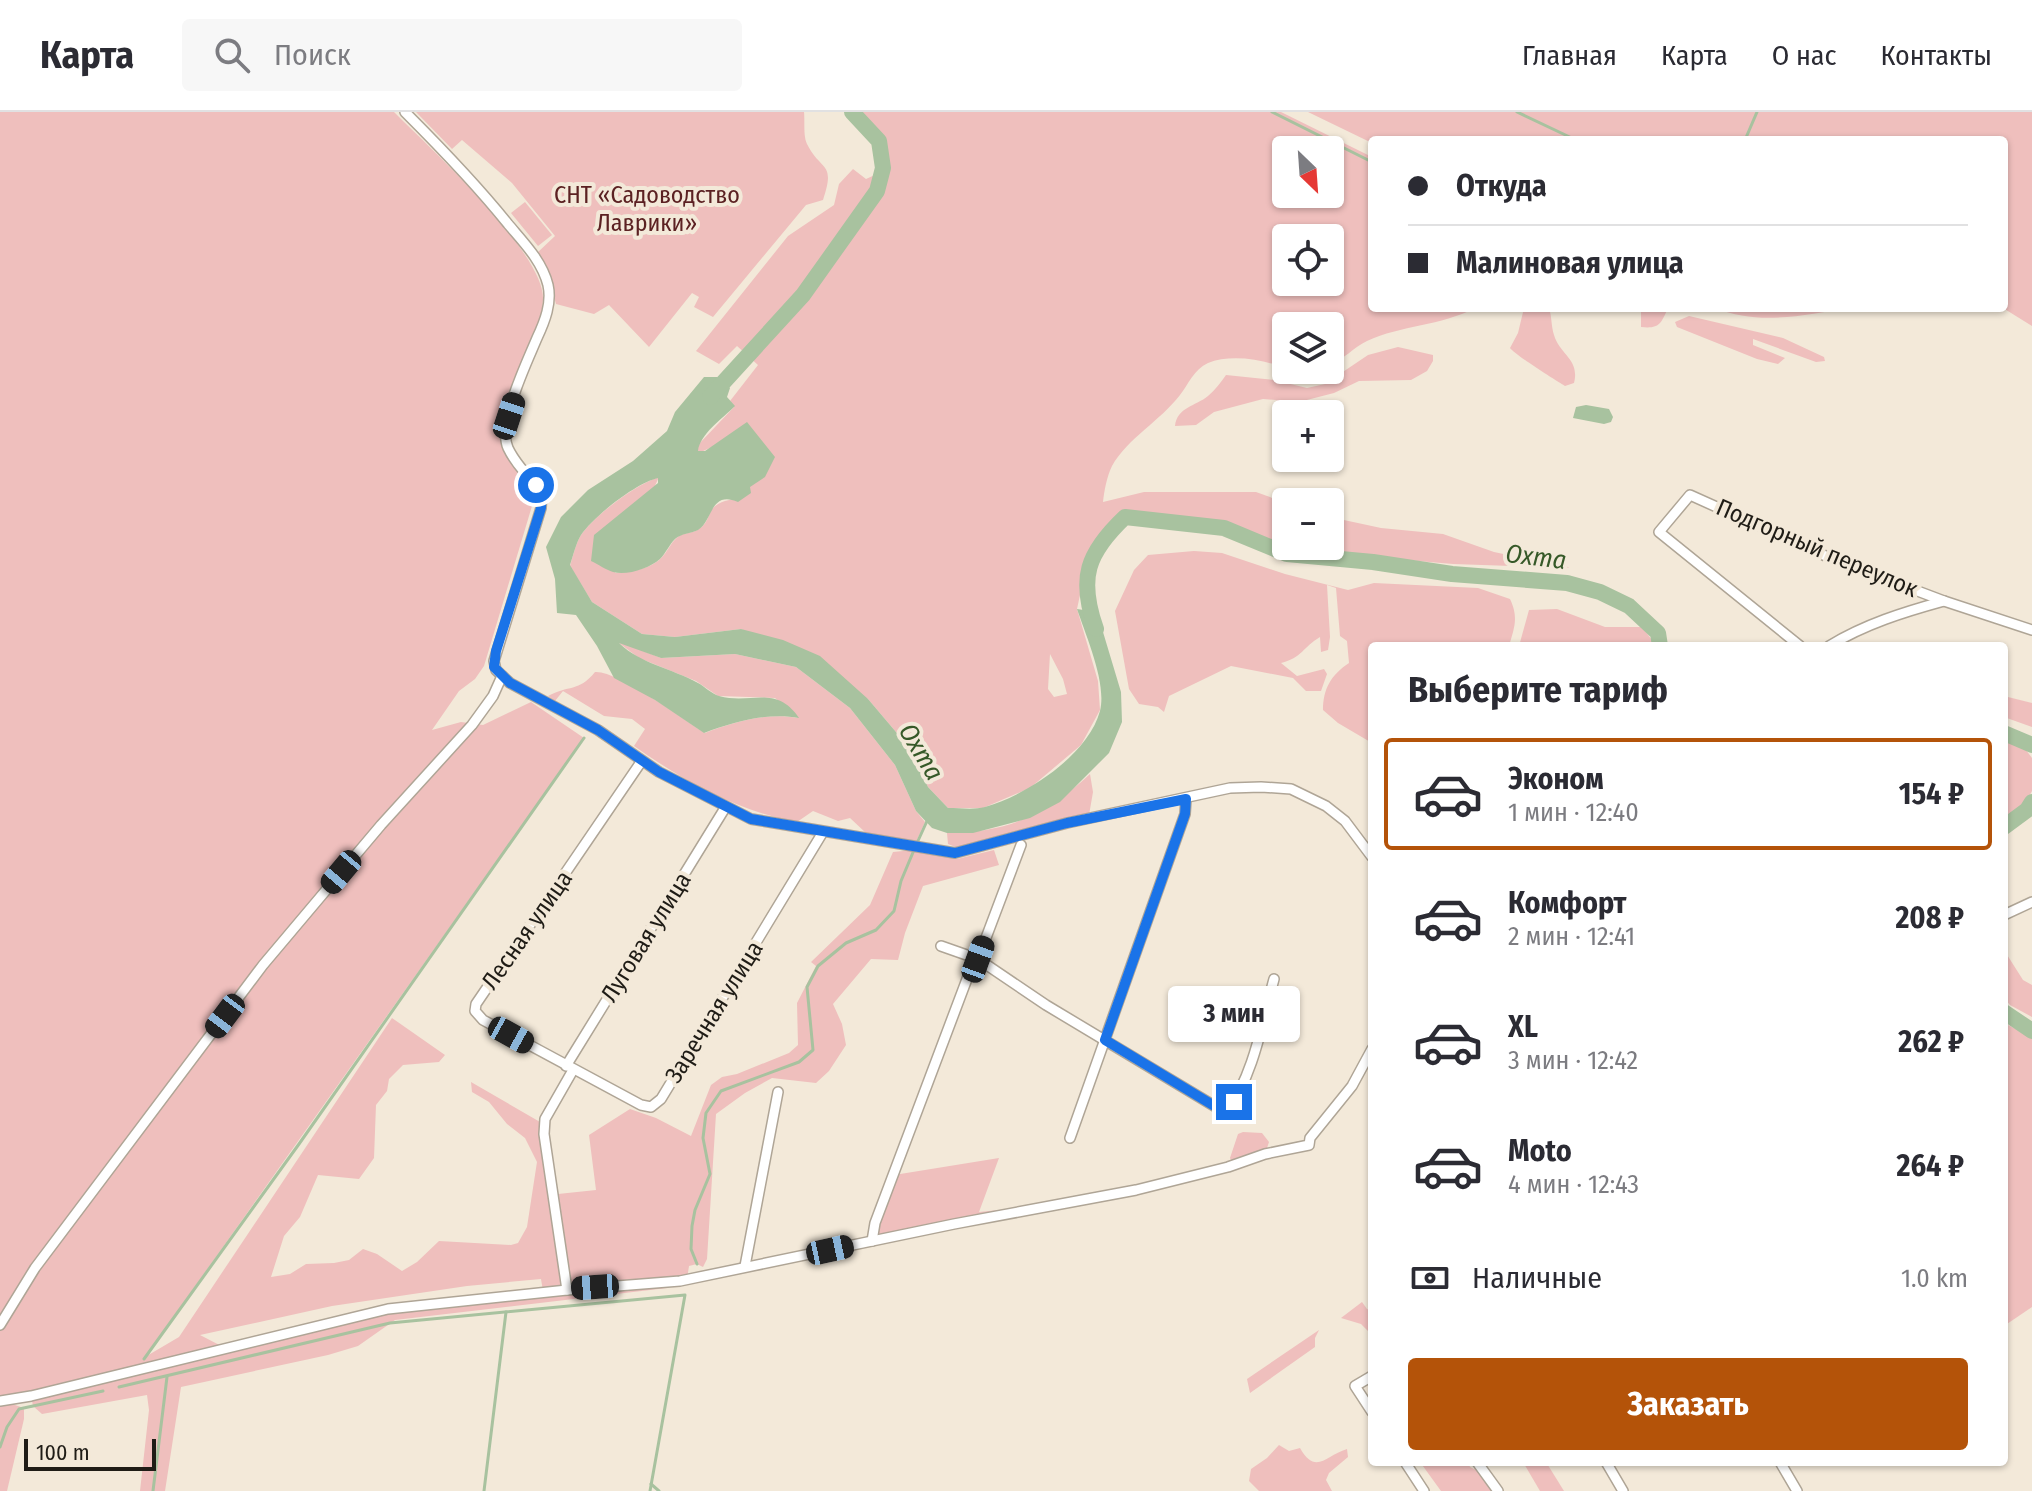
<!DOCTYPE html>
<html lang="ru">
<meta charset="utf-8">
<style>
:root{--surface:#fff;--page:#f7f7f7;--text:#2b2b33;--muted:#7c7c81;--line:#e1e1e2;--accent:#b45309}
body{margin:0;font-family:"Fira Sans Condensed",sans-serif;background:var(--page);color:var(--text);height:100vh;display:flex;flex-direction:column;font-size:30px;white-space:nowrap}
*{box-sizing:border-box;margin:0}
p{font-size:26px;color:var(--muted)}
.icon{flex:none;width:44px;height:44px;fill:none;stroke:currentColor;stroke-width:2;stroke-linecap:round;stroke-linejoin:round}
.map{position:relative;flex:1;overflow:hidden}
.drawer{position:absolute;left:1368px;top:530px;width:640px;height:824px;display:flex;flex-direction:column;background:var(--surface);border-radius:8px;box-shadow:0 2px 6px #0004}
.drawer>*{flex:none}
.banner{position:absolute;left:1368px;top:24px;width:640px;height:176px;border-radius:8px;box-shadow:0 2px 6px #0004;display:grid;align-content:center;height:176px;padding:0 40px;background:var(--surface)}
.needle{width:52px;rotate:155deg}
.buttons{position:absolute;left:1272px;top:24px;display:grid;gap:16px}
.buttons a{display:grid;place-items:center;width:72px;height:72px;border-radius:8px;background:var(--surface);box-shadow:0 2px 6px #0004;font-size:40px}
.scale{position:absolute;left:24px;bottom:20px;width:132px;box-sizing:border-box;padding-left:8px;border:4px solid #1f1c16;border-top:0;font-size:22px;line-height:28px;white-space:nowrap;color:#1f1c16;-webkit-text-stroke:6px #f3e9d9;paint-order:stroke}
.end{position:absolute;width:36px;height:36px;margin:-18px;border:10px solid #1a73e8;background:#fff;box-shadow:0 0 0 4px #fff}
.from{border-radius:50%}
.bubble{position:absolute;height:56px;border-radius:8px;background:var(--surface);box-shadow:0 2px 6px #0004;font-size:26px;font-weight:700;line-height:56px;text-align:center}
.car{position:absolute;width:24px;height:48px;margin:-24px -12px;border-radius:10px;box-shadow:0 0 6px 2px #0007;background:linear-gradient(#222 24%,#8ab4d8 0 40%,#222 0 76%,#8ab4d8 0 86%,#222 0)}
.banner b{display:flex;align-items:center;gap:28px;height:76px;font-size:30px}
.banner b+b{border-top:2px solid var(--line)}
.banner i{width:20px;height:20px;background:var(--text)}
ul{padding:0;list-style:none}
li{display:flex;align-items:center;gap:24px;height:112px;margin:0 16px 12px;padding:0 24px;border:4px solid transparent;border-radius:8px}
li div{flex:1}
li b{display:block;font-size:30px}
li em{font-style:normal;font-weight:700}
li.current{border-color:var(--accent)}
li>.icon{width:72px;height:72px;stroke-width:1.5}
h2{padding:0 40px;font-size:36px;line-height:96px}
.pay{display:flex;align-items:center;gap:20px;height:88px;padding:0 40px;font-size:30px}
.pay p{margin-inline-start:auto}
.action{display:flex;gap:16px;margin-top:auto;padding:16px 40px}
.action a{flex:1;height:92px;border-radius:8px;background:var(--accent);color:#fff;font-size:32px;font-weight:700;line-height:92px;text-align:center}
header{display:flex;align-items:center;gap:48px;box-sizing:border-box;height:112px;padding:0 40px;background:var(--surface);border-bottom:2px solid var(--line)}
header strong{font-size:38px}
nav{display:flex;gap:44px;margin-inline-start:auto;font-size:28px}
.search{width:560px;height:72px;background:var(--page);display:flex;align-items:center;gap:20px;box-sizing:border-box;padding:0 28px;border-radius:8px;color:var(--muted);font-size:30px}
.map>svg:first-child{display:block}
.green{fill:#efbfbd;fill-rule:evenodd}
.water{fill:#a8c29f}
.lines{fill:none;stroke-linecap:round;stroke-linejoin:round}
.stream{stroke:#a8c29f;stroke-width:3}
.river{stroke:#a8c29f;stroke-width:16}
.street-casing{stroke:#afa596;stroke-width:12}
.street{stroke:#fff;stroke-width:9}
.route{stroke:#1a73e8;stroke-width:10}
.labels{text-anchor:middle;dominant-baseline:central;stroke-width:8;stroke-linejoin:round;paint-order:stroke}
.park-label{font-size:24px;fill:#5b2122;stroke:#f3e9d9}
.street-label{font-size:24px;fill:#1f1c16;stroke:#f3e9d9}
.water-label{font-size:26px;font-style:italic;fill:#365928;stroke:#f3e9d9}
</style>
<header>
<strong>Карта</strong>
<div class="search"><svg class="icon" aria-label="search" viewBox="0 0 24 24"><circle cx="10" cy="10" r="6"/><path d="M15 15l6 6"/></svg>Поиск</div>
<nav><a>Главная</a><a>Карта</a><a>О нас</a><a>Контакты</a></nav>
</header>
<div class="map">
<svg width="2032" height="1379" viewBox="0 0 2032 1379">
<rect width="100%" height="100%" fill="#f3e9d9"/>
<g class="green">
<path d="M0,0h394c34,34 152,142 149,188 -2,31 -20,57 -29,86 -6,19 -7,41 -10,61l30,43 1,6 -51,170 -9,13 -16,12 -27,39 29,-8 22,3 48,-23 53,36 -439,619 34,-20 213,-319 53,37 -6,7 -36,3 -14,14 -2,12 -11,14 -2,53 -15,21 -41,-4 -18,42 -16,19 -13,41 19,-3 16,-10 28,-1 15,-3 14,-11 14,5 25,17 15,-9 22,-21 72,4 7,-2 9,-16 10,-65 -12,-24 -18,-14 -18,-22 -17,-10 -1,-10 76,44 11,68 38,-4 -7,-55 41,-26 26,9 35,18 20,-51 11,-8 15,-3 52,-21 9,-8 -1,-42 19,-37 -5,-4 59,-57 23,-53 20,-2 44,9 37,-9 5,15 -76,21 -18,47 -7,27 -27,-1 -38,45 9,20 4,21 -17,26 -13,12 -44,-5 -27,15 -29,21 -9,145 -4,8 -6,-3 -8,2 -2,13 -7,2 -3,-5 -134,15 -2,-12 -74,7 -135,20 -132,29 31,16 159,-39 271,-27 6,3 -272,32 -37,26 -30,9 -147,32 -16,104h-25l9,-81 -2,-15 -105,19 -9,-8 -2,-10 3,-6 -34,8z"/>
<path d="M416,0h388c1,9 -1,24 3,32 14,28 29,17 16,56l-17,5 -93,112 -19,-10 5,-10 -7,-4 -43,54 -40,-42 -15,9 -38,-10 -11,-40 -8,-11 18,-17 -43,-53 -50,-43 -10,9z"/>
<path d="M855,0h426l91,45v151h103c-34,18 -74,17 -108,33 -14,7 -23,18 -37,24v-39h-44v43c-21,-10 -56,-15 -78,-6 -14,6 -20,22 -28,32 -20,26 -52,43 -68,71 -5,10 -8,25 -9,36l41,-10h112l30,11v43h44v-29l51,11 62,6 51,18 33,7 33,2 9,7 -116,-4 -164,-14 -64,-26 -101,-9 -23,21 -14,26 -10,47 21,72 2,29 -19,35 -51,43 -47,20h-35l-20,-21 -21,-42 -39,-46 -127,-70 -66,8 -33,-3 -50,-32 -22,-36c3,-10 6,-23 11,-31 14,-20 54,-50 78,-58l-44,96c17,-2 36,-3 48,-17 6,-7 8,-14 16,-20 6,-4 12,-2 18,-6 19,-10 3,-25 37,-31l-22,-52 -11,5 -4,-1v-5l37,-39 -4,-6 28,-36 -21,-19 -18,18 -23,-13 92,-115 46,-31 5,-21 14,-15 13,10 22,-10 -6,-28zM1286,38h44v44h-44zM1286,126h44v44h-44zM1050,542l13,25 4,15 -13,3 -6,-8z"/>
<polygon points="1308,0 2032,0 2032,214 2003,196 2004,28 1372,28 1372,31"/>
<polygon points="525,90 552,123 538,134 511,101"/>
<path d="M1524,196h25c3,9 2,18 5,27 6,20 26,24 20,48l-9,3c-10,-6 -51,-32 -55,-38l8,-15z"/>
<path d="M1641,196h27c-7,16 -9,21 -27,19z"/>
<path d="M1715,196h135c-46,7 -91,18 -135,0z"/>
<polygon points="1689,204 1783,226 1824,245 1825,249 1816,250 1753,227 1753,233 1785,246 1778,252 1757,247 1677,215 1675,210"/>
<path d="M1398,235l35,8v6l-6,10 -16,9 -52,1 -25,12 -35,9 -7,9 -16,-11 -13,-1 -49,13 -18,13 -21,1c2,-19 21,-20 33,-30 7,-6 13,-14 18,-21l48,5 33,8 18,-4 43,-29z"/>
<path d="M1194,439l28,2 63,21 63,16 26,-7 104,5 32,11c9,19 4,29 -1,47h-137v97l-34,-20 -15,-13c0,-21 8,-35 26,-47l-2,-22 -7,-5 -4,-48 -9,-3 3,52 -2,13 -7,2 -1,-15c-17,10 -18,21 -39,26l16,13 27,-7 3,5 -6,17h-15l-13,-13 -62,-12 -62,30 -5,16 -6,-5 -19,-3 -10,-15 -14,-78 19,-41 14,-15z"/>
<polygon points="1557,497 1605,515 1642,515 1652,528 1652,534 1519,534 1529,498"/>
<path d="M615,528l46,18 74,-4 61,13 54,41 45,57 21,46 9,11 -9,20 -50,-9 -16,-15 -12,3 -25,-10 -16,11c-60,-11 -113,-41 -163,-76l11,-17 -13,-10 -28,-3 -41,-25 -8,10 -7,-5c20,-11 31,-4 47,-24 22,-2 88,47 110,61 29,-11 62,-21 93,-15l-23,-20 -57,-2 -22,-15 -57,-23z"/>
<polygon points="2004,584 2032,591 2032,615 2004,605"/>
<polygon points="2004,626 2026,638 2032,646 2032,679 2023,695 2004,709"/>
<path d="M1090,662l3,18 -4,23 -131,33 -10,-4 -1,-11c63,-1 98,-18 143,-59z"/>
<polygon points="2004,838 2023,868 2032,873 2032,905 2010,893 2004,886"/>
<polygon points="2004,911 2032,925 2032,1195 2004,1214"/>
<polygon points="1243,1020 1262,1021 1269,1030 1267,1036 1231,1048 1230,1046 1238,1022"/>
<polygon points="999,1046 979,1100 1056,1092 1061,1096 732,1161 877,1124 894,1063"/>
<polygon points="1362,1190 1367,1197 1372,1199 1372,1223 1361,1212 1341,1206"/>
<polygon points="1319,1218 1315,1226 1315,1235 1250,1281 1247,1267"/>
<polygon points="0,1288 24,1296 24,1307 7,1379 0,1379"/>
<path d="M1279,1333l10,6 11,-3c16,28 26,7 47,1l1,8 -19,16 -3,7 6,11h-73l-10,-10 2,-12 16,-11z"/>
<polygon points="1420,1350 1468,1350 1470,1355 1480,1360 1492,1379 1441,1379"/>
<polygon points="1523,1350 1546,1350 1564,1379 1540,1379"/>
</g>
<g class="water">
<path d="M704,265h13l13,11 -3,9 8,9c-13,13 -35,28 -37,45h7l42,-29 28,35 -10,20 -15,10 1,6 -13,9c-28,-12 -25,19 -40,28 -8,4 -16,3 -23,9 -6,6 -9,14 -15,20 -10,9 -33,17 -47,13 -7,-2 -15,-8 -22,-11l3,-26 64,-52v-5c-22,5 -64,38 -77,57 -5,8 -8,21 -11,30l22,37 50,32 33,3 66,-8 42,11 37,16 48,43 39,46 21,42 20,21c12,0 26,2 37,-1 42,-12 103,-52 115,-96 7,-28 -14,-75 -23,-102l20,3 24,80 1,30 -13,31 -49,49 -30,16 -57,15h-26l-15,-5 -16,-17 -21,-46 -45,-57 -54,-41 -61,-13 -74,4 -42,-15c22,21 52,25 79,40 6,3 14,11 21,13 32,9 57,-12 80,22 -31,-6 -65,4 -95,15l-49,-33 -41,-22 -17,-32 -21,-31 -19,-2 -2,-34 -9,-32 15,-30 27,-27 45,-29 34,-30 8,-19z"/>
<polygon points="1586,293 1609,297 1613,305 1611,310 1604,312 1573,306 1576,295"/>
</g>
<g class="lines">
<g class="stream">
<polyline points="1272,0 1372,50"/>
<polyline points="1517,0 1576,28"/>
<polyline points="1745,28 1757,0"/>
<polyline points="917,731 927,709"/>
<polyline points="697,1152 691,1137 692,1114 695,1098 710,1062 703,1026 706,1001 721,979 799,950 813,938 807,875 818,854 846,831 876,818 894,799 901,769 914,738"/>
<polyline points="144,1247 299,1032 584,626"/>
<polyline points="119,1275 390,1211 685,1183 650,1379"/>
<polyline points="0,1335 7,1315 19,1297 103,1279"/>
<polyline points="651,1372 659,1379"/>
<polyline points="153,1379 167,1265"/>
<polyline points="484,1379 506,1200"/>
</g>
<g class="river">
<polyline points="710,285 803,183 877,79 883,56 879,29 852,0"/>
<path d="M1096,517c-18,-51 -9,-76 29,-112l99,11 63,26 86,8 79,12 115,9 33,9 29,14 29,27 2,13"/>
<polyline points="2004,621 2032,633"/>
<polyline points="2004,715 2027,698 2032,690"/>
<polyline points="2004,900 2032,919"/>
</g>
<defs>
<g id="street">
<path d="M405,0c36,36 71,72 103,112 16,19 34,37 40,61 4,18 -3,36 -11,53 -10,24 -40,86 -29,110 7,15 23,32 34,43l-1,17 -47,153 2,9 14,13 88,47 61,42 92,47 204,34 112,-30 163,-35 31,-1 30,2 35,17 19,15 27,36"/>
<polyline points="1800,534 1659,420 1690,383 1830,446 1944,489 2032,518"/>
<path d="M1829,534c36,-22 75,-34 115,-45"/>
<polyline points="641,650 476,892 475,899 483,908 641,993 651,995 661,987 823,720"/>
<polyline points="2004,803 2032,790"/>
<path d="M941,834l37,13 68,46 180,108c28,-38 36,-90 48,-134"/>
<polyline points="566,954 725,696"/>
<polyline points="1070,1026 1185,702 1186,687"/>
<polyline points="872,1129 875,1111 970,859 978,847 1021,733"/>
<polyline points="745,1154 778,980"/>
<polyline points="567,1178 544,1022 545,1007 573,958"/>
<polyline points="0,1213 35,1156 263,853 381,713 472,613 493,584 502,564"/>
<polyline points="1372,1264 1355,1274 1372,1300"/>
<polyline points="0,1289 31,1284 388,1197 567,1178 680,1169 954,1112 1136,1078 1228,1055 1265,1042 1309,1033 1310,1026 1352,974 1372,937"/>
<polyline points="1405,1350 1424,1379"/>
<polyline points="1477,1350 1498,1379"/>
<polyline points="1606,1350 1623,1379"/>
<polyline points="1780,1350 1797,1379"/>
</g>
</defs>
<use href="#street" class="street-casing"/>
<use href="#street" class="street"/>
</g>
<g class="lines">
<polyline class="route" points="536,373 542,379 541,396 496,539 494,555 510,571 598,618 659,660 751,707 955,741 1067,711 1186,687 1185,702 1105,928 1226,1001 1234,990"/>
</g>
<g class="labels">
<g class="park-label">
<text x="647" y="83">СНТ «Садоводство<tspan x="647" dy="28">Лаврики»</tspan></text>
</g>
<g class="street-label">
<text transform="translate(1817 436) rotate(23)">Подгорный переулок</text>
<text transform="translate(527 818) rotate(-55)">Лесная улица</text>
<text transform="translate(646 825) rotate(-58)">Луговая улица</text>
<text transform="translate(714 900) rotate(-58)">Заречная улица</text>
</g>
<g class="water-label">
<text transform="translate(1536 445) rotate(7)">Охта</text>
<text transform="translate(921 640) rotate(59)">Охта</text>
</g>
</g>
</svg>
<div class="buttons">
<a><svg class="needle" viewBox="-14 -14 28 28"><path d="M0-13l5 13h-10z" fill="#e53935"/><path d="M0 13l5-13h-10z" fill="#7c7c81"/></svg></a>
<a><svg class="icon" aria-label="locate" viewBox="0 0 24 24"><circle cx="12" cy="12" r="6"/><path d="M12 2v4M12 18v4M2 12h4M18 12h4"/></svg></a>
<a><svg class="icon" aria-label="layers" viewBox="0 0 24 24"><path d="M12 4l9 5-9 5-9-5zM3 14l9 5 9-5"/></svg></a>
<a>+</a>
<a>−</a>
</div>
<div class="scale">100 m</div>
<i class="end from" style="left:536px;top:373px"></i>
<i class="end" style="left:1234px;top:990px"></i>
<div class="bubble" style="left:1168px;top:874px;width:132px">3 мин</div>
<i class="car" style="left:509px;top:304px;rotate:18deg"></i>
<i class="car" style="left:341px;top:760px;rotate:220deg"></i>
<i class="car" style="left:978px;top:847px;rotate:20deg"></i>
<i class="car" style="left:225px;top:904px;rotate:217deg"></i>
<i class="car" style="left:511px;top:923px;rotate:119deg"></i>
<i class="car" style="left:830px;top:1138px;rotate:78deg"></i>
<i class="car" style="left:595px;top:1175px;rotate:266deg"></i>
<div class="banner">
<b><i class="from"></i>Откуда</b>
<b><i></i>Малиновая улица</b>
</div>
<section class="drawer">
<h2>Выберите тариф</h2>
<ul>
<li class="current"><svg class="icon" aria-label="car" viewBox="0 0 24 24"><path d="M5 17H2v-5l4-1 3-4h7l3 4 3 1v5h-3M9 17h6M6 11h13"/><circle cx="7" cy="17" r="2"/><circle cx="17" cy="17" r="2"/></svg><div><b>Эконом</b><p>1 мин · 12:40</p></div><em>154 ₽</em></li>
<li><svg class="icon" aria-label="car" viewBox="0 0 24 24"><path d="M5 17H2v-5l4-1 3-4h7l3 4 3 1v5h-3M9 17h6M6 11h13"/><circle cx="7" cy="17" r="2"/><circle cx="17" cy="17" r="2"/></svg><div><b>Комфорт</b><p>2 мин · 12:41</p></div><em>208 ₽</em></li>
<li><svg class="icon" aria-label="car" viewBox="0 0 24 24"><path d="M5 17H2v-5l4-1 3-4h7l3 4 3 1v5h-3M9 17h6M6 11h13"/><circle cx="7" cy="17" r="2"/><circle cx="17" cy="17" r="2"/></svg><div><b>XL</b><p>3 мин · 12:42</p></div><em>262 ₽</em></li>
<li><svg class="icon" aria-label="car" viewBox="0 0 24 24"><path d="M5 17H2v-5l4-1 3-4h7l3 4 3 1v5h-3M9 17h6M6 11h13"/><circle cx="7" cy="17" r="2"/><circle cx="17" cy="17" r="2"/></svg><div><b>Moto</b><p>4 мин · 12:43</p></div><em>264 ₽</em></li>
</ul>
<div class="pay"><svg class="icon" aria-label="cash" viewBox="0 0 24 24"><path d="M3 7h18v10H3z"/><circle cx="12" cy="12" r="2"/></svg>Наличные<p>1.0 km</p></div>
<div class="action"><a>Заказать</a></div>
</section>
</div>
